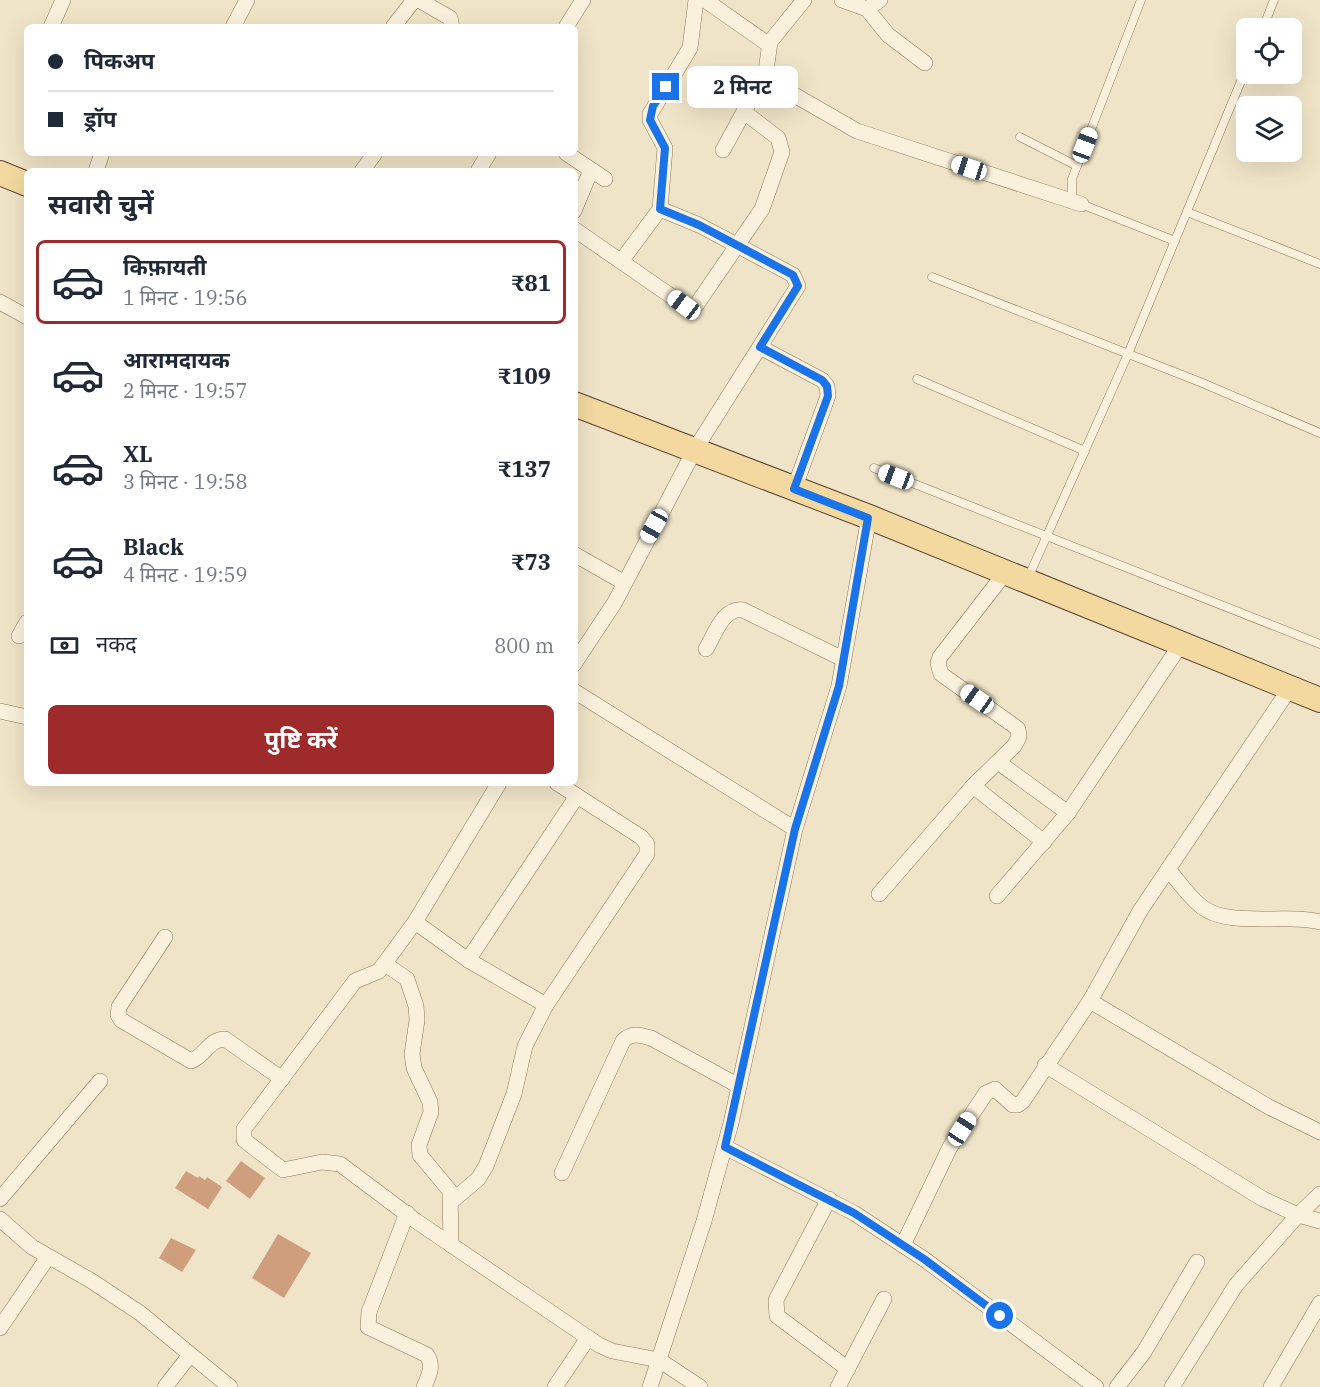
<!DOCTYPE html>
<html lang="hi">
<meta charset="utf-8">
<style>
:root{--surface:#fff;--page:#f6f6f7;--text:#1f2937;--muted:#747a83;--line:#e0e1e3;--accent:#9e2a2b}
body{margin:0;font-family:"IBM Plex Serif","Noto Sans Devanagari",serif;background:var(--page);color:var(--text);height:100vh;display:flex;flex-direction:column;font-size:22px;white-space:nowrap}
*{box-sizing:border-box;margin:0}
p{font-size:20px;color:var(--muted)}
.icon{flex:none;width:33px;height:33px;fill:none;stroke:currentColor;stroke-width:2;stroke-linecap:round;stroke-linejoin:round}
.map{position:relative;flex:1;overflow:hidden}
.side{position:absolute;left:24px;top:168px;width:554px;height:618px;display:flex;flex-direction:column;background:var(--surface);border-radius:9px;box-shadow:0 6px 24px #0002}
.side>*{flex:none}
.guide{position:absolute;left:24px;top:24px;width:554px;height:132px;border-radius:9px;box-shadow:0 6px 24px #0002;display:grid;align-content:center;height:132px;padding:0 24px;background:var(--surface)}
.buttons{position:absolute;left:1236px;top:18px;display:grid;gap:12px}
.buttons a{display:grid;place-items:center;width:66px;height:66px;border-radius:9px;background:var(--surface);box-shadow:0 6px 24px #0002;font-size:30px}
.end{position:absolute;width:27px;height:27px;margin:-14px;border:8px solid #1a73e8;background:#fff;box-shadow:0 0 0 3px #fff}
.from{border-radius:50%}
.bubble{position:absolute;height:42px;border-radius:9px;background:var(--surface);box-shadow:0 6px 24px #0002;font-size:20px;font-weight:700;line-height:42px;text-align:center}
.car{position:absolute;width:18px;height:36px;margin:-18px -9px;border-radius:8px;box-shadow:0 0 4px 2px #0007;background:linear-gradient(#fff 24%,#345 0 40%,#fff 0 76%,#345 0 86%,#fff 0)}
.guide b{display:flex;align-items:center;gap:21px;height:57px;font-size:22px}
.guide b+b{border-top:2px solid var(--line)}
.guide i{width:15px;height:15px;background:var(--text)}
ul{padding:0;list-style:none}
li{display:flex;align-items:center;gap:18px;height:84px;margin:0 12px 9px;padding:0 12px;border:3px solid transparent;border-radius:9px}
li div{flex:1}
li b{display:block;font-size:22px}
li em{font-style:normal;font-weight:700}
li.active{border-color:var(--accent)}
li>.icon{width:54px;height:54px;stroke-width:1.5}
h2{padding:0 24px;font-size:27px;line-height:72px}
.pay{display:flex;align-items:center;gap:15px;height:66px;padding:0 24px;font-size:22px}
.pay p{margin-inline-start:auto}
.button{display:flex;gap:12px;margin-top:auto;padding:12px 24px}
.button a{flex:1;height:69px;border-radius:9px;background:var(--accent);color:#fff;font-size:24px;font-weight:700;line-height:69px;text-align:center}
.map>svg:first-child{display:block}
.building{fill:#cf9f7d}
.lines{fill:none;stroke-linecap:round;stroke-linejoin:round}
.lane-casing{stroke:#8d765c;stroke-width:9}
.street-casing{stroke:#8d765c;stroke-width:16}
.primary-casing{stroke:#5b4430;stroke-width:26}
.lane{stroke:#faf1dc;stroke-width:8}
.street{stroke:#faf1dc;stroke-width:15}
.primary{stroke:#f3d9a0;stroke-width:24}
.route{stroke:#1a73e8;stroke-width:8}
</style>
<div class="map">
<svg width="1320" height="1387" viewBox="0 0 1320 1387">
<rect width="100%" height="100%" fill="#f0e4c8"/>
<g class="building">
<polygon points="241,1161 265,1178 250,1199 226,1181"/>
<polygon points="186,1171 198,1178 199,1176 205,1180 207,1177 222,1187 208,1209 175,1188"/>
<polygon points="278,1234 311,1253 284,1298 252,1278"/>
<polygon points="171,1238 196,1250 182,1272 159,1258"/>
</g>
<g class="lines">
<defs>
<g id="lane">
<polyline points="1141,0 1072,179 1072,197 1081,204 1175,241"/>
<polyline points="1263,28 1274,0"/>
<polyline points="1020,137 1077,166"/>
<polyline points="1187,212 1320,264"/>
<polyline points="932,277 1200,382 1320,433"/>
<polyline points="917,379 1085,451"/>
<polyline points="874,468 1320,644"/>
<polyline points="1028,578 1128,354 1246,69"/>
</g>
<g id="street">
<polyline points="419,0 450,18 452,27"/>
<polyline points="705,0 765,42 770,42 804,0"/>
<polyline points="842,0 867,9 880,0"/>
<polyline points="867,9 888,35 925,63"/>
<polyline points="51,27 63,0"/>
<polyline points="233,27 247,0"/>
<polyline points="393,27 414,0"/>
<polyline points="566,27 583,0"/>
<polyline points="763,77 857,131 1081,204"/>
<polyline points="723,150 766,71 770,42"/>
<polyline points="566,153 605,179"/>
<polyline points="96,171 102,153"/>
<polyline points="362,171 375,153"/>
<polyline points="478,171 489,153"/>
<polyline points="574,211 591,170"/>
<polyline points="574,229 684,305 690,307 697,304 762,209 782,152 778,138 744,112"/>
<polyline points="622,260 660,209 665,148 650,120 650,114 690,48 696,0"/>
<polyline points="0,302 27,317"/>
<polyline points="760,347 822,380 827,386 828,396 794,489"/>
<polyline points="574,554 623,582"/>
<polyline points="19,636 27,622"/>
<path d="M706,649c9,-15 17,-42 37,-39l100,49"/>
<polyline points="574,664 615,602 694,451 798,286 793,275 699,225 660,209"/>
<polyline points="574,691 795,829"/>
<polyline points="0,711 27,717"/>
<polyline points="998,762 1068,813"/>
<polyline points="499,783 415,922 379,971 355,981 244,1129 244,1140 283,1170 322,1162 340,1164 416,1221 599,1345 612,1351 659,1360 700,1387"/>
<polyline points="973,786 1044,842"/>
<path d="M1168,869c11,13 21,28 34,38 27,21 85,6 118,15"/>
<polyline points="879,894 973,786 1014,746 1019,737 1018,729 1013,725 941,674 938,663 940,657 1005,573"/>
<polyline points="997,896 1068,813 1181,644"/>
<polyline points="415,922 468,960 546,1005"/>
<path d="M165,937l-46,70 -1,8 3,5 70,41c14,-5 18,-22 34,-22l57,40"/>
<polyline points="468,960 577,796"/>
<polyline points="385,964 407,979 416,1006 417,1020 412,1054 414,1068 430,1102 431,1112 419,1145 420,1155 450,1191 451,1245"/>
<polyline points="1090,1001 1269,1107 1320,1132"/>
<polyline points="1045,1065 1263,1199 1298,1215 1320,1221"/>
<polyline points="725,1147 854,1213 924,1259 1096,1387"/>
<path d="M562,1173l61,-132c9,-9 16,-6 28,-3l88,48"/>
<polyline points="0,1199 100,1081"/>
<polyline points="829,1199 776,1300 777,1316 848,1369"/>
<polyline points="451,1202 478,1179 486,1166 514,1094 525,1046 546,1005 647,854 647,844 641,837 557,783"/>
<path d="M407,1213l-38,99 -1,15 59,28c7,12 2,20 -3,32"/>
<polyline points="0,1219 32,1247 90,1280 140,1313 230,1387"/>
<polyline points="903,1245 950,1147 986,1093 995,1089 1013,1105 1018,1105 1023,1101 1090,1001 1140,911 1290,688"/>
<polyline points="0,1328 48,1257"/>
<polyline points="165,1387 190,1355"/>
<polyline points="555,1387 588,1338"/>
<polyline points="650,1387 704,1221 731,1123 795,829 839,686 869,517"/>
<polyline points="838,1387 884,1299"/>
<polyline points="1117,1387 1144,1352 1197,1262"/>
<polyline points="1172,1387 1236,1285 1298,1215 1320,1194"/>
<polyline points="1271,1387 1320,1303"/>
</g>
<g id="primary">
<polyline points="0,173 27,184"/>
<polyline points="574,404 869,517 1320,700"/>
</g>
</defs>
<use href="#lane" class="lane-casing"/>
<use href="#street" class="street-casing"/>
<use href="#primary" class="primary-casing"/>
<use href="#lane" class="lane"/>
<use href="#street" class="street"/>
<use href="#primary" class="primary"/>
</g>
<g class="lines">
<polyline class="route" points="666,87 653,106 650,120 665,148 660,209 699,225 793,275 798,286 760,347 822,380 827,386 828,396 794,489 868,518 839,686 795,829 725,1147 854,1213 924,1259 1000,1316"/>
</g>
</svg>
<div class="buttons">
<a><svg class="icon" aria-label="locate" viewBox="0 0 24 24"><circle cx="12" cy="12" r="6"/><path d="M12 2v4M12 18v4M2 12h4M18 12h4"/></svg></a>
<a><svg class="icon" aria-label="layers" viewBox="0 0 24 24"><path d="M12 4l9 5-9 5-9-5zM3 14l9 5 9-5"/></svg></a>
</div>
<i class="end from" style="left:1000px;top:1316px"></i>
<i class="end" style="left:666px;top:87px"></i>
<div class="bubble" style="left:687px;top:66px;width:111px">2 मिनट</div>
<i class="car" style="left:1085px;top:145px;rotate:21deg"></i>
<i class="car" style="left:969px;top:168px;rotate:288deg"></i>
<i class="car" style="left:684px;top:305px;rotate:307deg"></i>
<i class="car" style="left:896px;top:477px;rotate:291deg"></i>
<i class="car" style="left:654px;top:526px;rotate:209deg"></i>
<i class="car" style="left:977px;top:699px;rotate:305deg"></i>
<i class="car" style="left:962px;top:1129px;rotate:33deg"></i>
<div class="guide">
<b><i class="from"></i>पिकअप</b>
<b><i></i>ड्रॉप</b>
</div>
<section class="side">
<h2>सवारी चुनें</h2>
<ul>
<li class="active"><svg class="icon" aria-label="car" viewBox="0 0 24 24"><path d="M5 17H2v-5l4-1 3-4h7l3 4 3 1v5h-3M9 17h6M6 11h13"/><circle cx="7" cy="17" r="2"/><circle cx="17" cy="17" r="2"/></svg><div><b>किफ़ायती</b><p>1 मिनट · 19:56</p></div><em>₹81</em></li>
<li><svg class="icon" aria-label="car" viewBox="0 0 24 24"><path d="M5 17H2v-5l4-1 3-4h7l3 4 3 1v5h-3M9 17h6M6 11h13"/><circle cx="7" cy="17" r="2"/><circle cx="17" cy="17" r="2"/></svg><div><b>आरामदायक</b><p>2 मिनट · 19:57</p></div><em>₹109</em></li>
<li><svg class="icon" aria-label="car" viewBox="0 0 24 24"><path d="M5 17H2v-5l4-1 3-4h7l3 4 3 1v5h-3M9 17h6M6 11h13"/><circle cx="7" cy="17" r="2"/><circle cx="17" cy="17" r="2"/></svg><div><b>XL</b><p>3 मिनट · 19:58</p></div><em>₹137</em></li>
<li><svg class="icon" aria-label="car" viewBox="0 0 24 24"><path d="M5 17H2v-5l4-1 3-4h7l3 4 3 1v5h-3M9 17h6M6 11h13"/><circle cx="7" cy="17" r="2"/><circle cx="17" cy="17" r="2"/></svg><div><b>Black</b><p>4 मिनट · 19:59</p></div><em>₹73</em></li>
</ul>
<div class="pay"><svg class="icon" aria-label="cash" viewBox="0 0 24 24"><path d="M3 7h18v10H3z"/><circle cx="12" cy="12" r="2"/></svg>नकद<p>800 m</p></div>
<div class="button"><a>पुष्टि करें</a></div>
</section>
</div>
